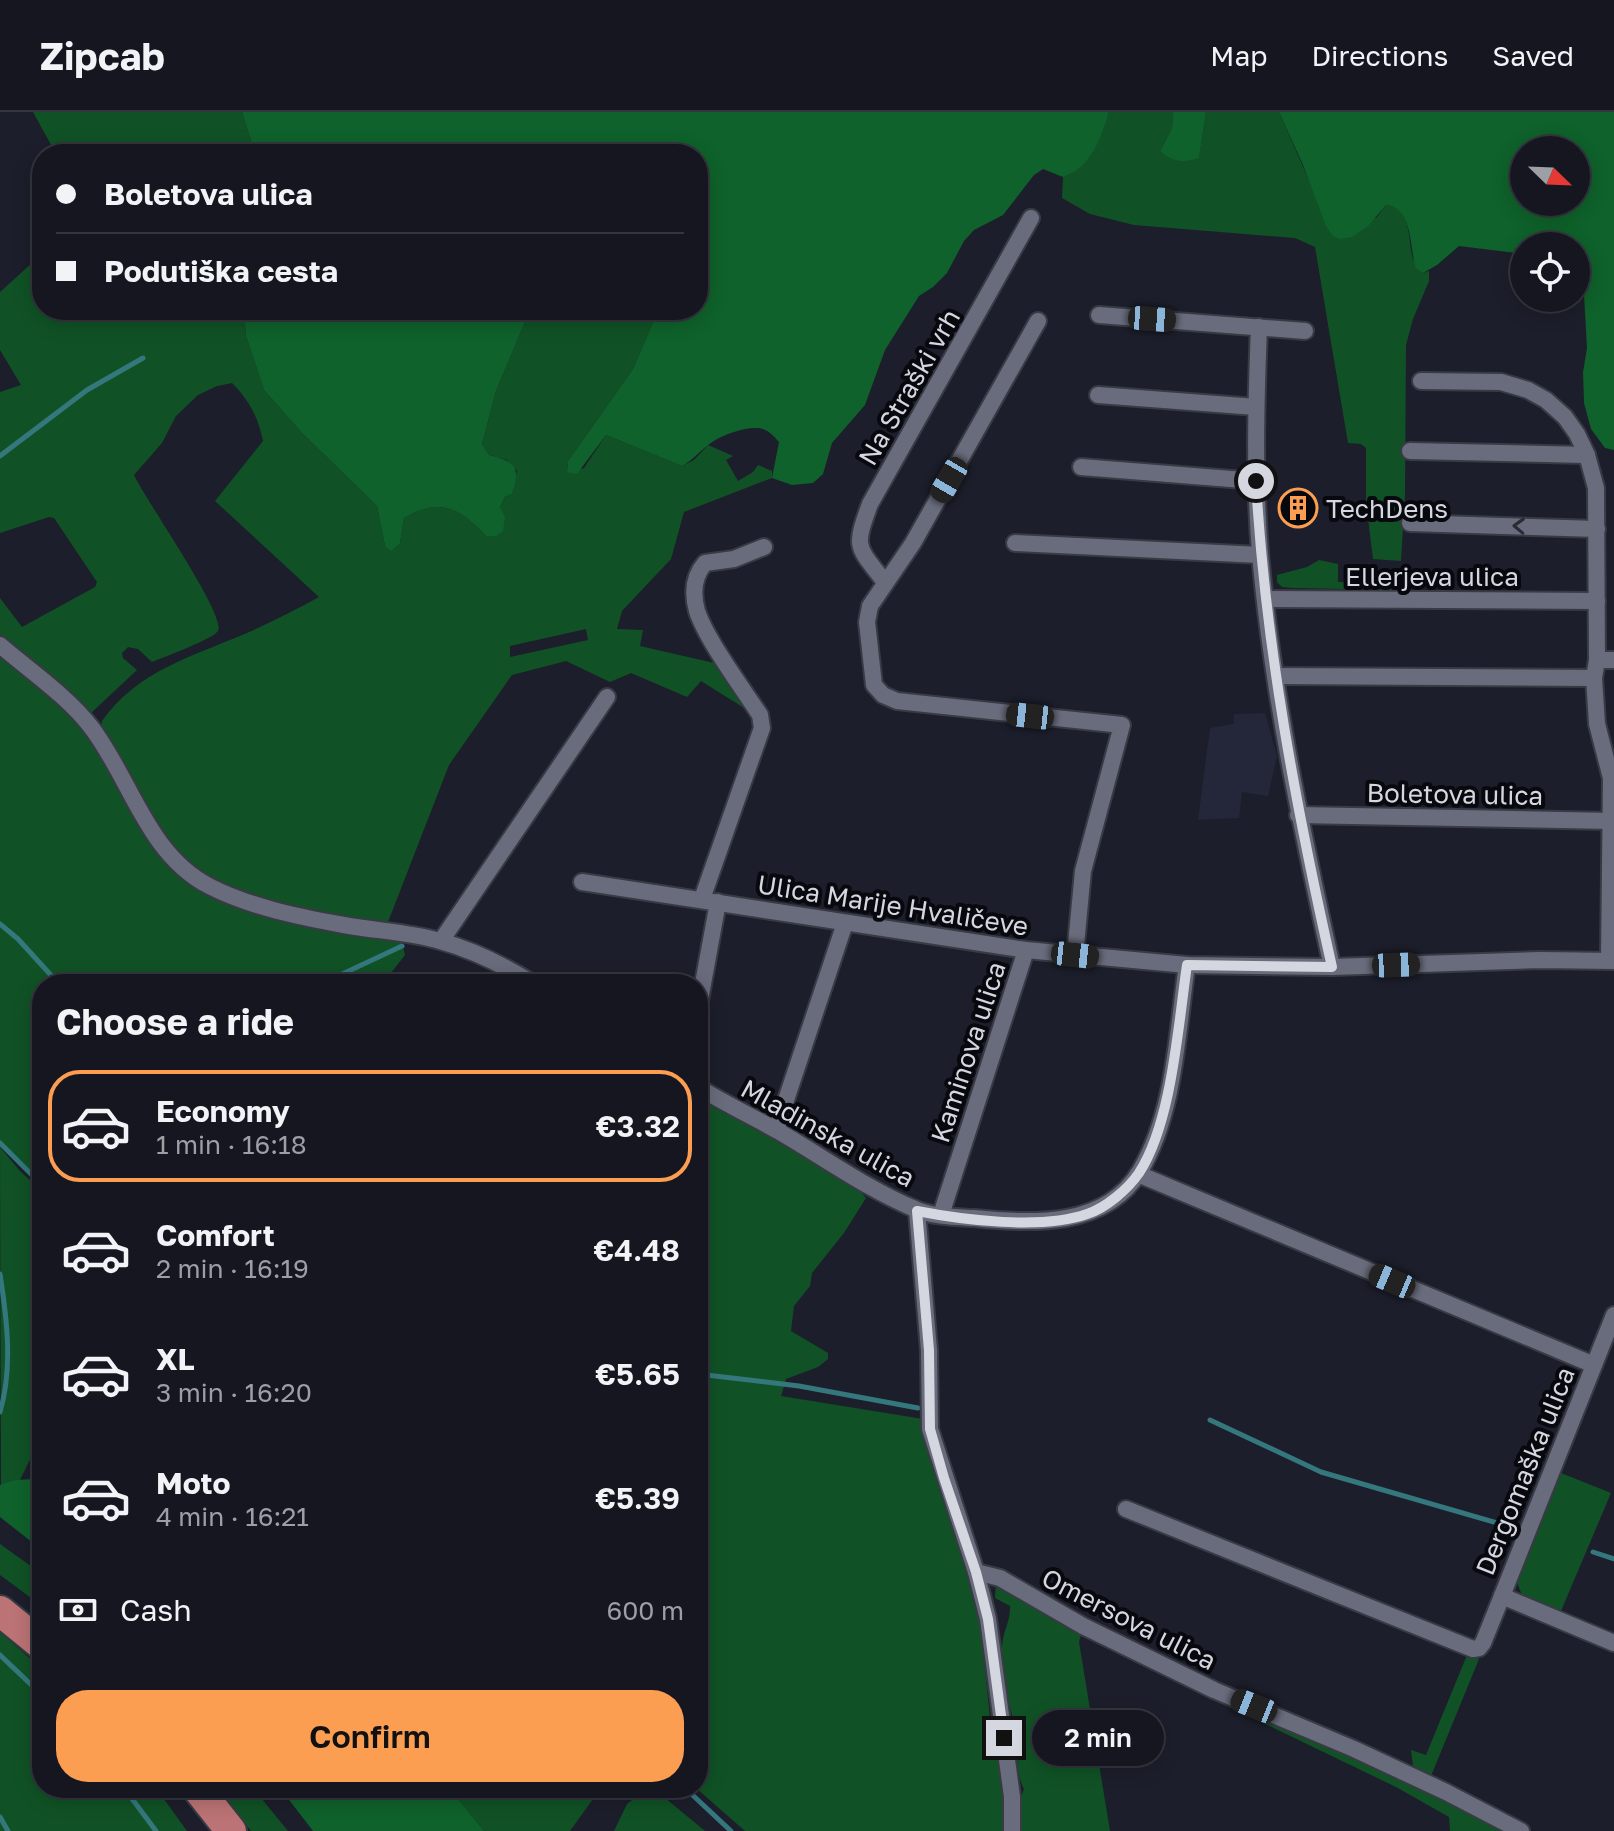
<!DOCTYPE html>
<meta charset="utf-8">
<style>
:root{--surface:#151620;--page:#22232d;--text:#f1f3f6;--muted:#9d9fa5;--line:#34353e;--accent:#fb9e52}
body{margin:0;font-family:"Golos Text",sans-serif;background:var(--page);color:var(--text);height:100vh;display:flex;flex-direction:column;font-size:30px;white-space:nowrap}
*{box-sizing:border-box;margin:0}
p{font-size:26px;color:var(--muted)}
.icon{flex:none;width:44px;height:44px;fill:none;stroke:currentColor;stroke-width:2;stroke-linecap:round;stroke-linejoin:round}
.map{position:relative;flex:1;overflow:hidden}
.side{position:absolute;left:32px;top:862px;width:676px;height:824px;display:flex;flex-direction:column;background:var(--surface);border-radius:32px;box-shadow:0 4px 20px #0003,0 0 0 2px var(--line)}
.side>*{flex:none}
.top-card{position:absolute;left:32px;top:32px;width:676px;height:176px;border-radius:32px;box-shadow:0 4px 20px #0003,0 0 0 2px var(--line);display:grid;align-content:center;height:176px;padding:0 24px;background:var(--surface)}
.needle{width:52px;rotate:113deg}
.tools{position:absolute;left:1510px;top:24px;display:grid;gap:16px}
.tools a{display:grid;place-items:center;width:80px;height:80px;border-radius:50%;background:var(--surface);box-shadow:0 4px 20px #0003,0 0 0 2px var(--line);font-size:40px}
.end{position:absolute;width:36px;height:36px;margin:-18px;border:10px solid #d5d7e0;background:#111;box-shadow:0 0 0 4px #111}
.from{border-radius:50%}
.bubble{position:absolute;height:56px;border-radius:28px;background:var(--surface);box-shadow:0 4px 20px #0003,0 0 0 2px var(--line);font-size:26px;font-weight:600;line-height:56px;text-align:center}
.car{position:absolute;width:24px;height:48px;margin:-24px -12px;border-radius:10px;box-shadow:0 0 6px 2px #0007;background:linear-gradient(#222 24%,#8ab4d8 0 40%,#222 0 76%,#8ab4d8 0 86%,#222 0)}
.top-card b{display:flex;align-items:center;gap:28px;height:76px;font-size:30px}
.top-card b+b{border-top:2px solid var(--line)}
.top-card i{width:20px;height:20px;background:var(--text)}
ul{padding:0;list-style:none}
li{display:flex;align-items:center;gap:24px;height:112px;margin:0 16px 12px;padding:0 8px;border:4px solid transparent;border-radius:32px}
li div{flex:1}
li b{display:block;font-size:30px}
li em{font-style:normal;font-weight:600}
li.on{border-color:var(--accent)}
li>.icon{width:72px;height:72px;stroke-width:1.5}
h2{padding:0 24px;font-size:36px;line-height:96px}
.pay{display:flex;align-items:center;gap:20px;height:88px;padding:0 24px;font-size:30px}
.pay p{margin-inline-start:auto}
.primary-button{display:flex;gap:16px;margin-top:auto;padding:16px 24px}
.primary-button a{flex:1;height:92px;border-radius:32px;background:var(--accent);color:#111;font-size:32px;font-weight:600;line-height:92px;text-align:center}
header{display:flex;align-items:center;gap:48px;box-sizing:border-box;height:112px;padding:0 40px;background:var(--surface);border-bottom:2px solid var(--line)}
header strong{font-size:38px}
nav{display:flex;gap:44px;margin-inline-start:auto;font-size:28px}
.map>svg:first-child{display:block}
.built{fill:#24273a}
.green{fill:#105225;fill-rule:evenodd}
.forest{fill:#0f622b;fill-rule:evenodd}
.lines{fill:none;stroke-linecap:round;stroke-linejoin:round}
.stream{stroke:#34787e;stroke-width:5}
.minor-casing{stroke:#383a44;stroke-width:20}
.motorway-casing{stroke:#383a44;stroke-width:34}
.minor{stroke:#696c7c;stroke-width:16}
.motorway{stroke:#bc7375;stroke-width:30}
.oneway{stroke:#2a2c34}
.route{stroke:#d5d7e0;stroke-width:10}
.labels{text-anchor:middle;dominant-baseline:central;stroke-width:8;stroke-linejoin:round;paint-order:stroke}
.street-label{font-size:26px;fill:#d5d7e0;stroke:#08090e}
.poi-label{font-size:26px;fill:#d5d7e0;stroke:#08090e;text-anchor:start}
</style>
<header>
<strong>Zipcab</strong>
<nav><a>Map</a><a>Directions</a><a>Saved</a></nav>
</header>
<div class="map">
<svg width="1614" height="1719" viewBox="0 0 1614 1719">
<rect width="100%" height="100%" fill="#1c1e2b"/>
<polygon class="built" points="1265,601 1277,644 1268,684 1242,680 1239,706 1198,708 1210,616 1234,612 1234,602"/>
<g class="green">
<polygon points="33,0 242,0 255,42 56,42"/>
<path d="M1109,0h64l-1,16 -12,23 39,6 7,-45h73l32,73 65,33 10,-13c25,2 22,32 26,50 1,6 7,12 11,18l6,-2v10l-16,38 -7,26 -1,149 -4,67 -28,-2 -7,-57v-54l-5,-4 -13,-1 -33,-196 -20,-9 -161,-13 -44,-11 -28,-16 1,-21c26,-8 39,-41 46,-65z"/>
<path d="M42,142v56h202l2,26 18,54 37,42 76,74 8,40 15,-3 4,-25c36,-21 56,-10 82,18l19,-39 7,-3 5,-23 -10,-11 -18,-5 -7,-11 14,-53 34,-81h128l-25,59 -65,92 -1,11 17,-4 22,-33 76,31 12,-6 14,-15 25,11 -7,4 12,21 15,-9 5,-7 14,6v7l-88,34 -13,47 -49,52 -5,18 26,1 -3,16 83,19 26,46 -48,-30 -14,16 -56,-24 -21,9 -44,-21 -54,14 -63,90 -61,157 -22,-3 -12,2c-84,-17 -157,-28 -206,-107 -17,-28 -26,-61 -47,-87l1,-6c35,-50 91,-65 145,-88 25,-11 48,-23 72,-36l-104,-96 48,-60c-5,-24 -14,-41 -31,-58l-15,3 -19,9 -22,21 -14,27 -28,32c11,24 93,141 84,156 -5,8 -54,26 -66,31l-14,-13 -10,-2 -6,6 1,5 14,12 -46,43 -91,-76v-39l22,29 73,-40 2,-5 -43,-64 -5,-1 -49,16v-141l21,-7 -21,-35v-58zM586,517l2,11 -78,17v-11z"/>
<polygon points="1319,448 1338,452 1338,470 1399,471 1399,478 1293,476 1282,475 1277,470 1277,463 1307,455"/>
<path d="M0,542c32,27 70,53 94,88 27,40 40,91 76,125 60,56 155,58 231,71l4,17 -18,23 1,6h-346v197l-42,-40z"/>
<polygon points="698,984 856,1075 866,1086 844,1121 812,1161 810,1174 794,1194 791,1219 828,1241 828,1247 818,1255 786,1267 781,1284 923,1307 937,1367 979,1498 991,1616 1001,1649 1003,1719 745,1719 696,1676"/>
<polygon points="0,1035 20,1059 42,1079 42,1323 19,1370 15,1368 1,1374"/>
<polygon points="1556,1359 1611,1381 1561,1499 1554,1501 1524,1489 1514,1462"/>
<polygon points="0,1432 42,1462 42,1494 0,1463"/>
<path d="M996,1472l473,228 34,19h-53l-1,-14 -53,-30 -315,-152 -2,7 31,189h-92v-25l6,-17c-10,-19 -5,-41 -9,-61 -6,-27 -14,-52 -13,-80 0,-15 9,-27 8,-42l-15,-8z"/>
<polygon points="0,1520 42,1557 42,1676 156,1676 187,1719 0,1719"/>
<polygon points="1417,1520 1476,1541 1479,1547 1431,1664 1413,1654 1411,1638 1426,1643 1467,1543 1416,1523"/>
<polygon points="218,1676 253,1676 288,1719 251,1719"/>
<polygon points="440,1676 601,1676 570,1719 484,1719 456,1684"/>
<polygon points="646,1676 653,1676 705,1719 614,1719 627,1692 635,1686 640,1688"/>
</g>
<g class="forest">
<path d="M242,0h867c-7,25 -19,57 -46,65l-20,-8 -9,6 -31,40 -29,15 -10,11 -17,32 -14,14 -14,9 -34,54 -20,55 -33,38 -9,31 -10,9 -21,2 -20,-7 7,-36c-6,-7 -13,-14 -22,-14 -14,-1 -38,8 -49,17 -10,8 -15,15 -26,21l-76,-31 -29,39 -10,-2 1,-11 65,-92 25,-59h40v-47l10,-14 -5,-13 -5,-2v-80h-443z"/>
<path d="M1173,0h33l-7,46c-17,5 -26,4 -39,-7l12,-23z"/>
<path d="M1279,0h335v338l-9,-2 -14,-19 -7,-26 -1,-31 4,-24 -4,-71 -7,-14v-17h-52v8l-65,-8 -22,19 -14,8 -7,-5c-7,-19 -2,-60 -30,-63l-18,21 -16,11 -12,2 -7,-3 -7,-10 -23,-61zM1524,38h52v52h-52z"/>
<path d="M244,198h286l-34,81 -14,53 7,11c27,7 32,11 23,39l-7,3 -5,10 5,10 -2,14 -7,5h-10c-26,-28 -46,-39 -82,-18l-4,25 -9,8 -6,-5 -8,-40 -76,-74 -37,-42 -18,-54z"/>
<polygon points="35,1367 42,1373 42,1438 0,1405 0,1373 15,1368"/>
<polygon points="280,1676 440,1676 456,1684 484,1719 313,1719"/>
</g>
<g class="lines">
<g class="stream">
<polyline points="0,344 87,278 143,246"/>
<polyline points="0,812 18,827 59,872"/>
<polyline points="321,872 402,834"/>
<polyline points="0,1031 42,1073"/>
<path d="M0,1162c7,45 13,94 0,138"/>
<polyline points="698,1262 799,1274 918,1296"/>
<polyline points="1210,1308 1321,1360 1518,1417"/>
<polyline points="1593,1440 1614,1447"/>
<polyline points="0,1543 42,1583"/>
<polyline points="124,1676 156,1719"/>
<polyline points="685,1676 731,1719"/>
<polyline points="0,1705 8,1719"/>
</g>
<defs>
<g id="minor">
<polyline points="1099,203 1305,219"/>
<polyline points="1038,209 913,431 870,494 867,510 874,573 883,583 897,589 1122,613 1083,759 1075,843"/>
<path d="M1259,215c-3,75 -5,151 1,226 12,139 42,277 72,414"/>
<polyline points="1421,269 1501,270 1528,278 1546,288 1565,305 1577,322 1587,343 1596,376 1597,548 1594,566 1597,612 1611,666 1609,847"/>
<polyline points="1098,283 1256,295"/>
<polyline points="1410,339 1587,343"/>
<polyline points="1081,355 1256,369"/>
<polyline points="1410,411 1597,417"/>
<polyline points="1015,431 1260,443"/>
<path d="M884,469c-28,-36 -30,-33 -14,-77l161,-286"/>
<polyline points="1266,487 1597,489"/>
<path d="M0,533c30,26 66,50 91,82 40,52 56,127 118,159 41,21 90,31 135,39 32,6 65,7 96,16 33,9 65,25 94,43"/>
<polyline points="1597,548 1614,548"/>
<polyline points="1276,564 1594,566"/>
<polyline points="1298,703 1611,709"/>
<polyline points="582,770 1026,838 1187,853 1332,855 1540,848 1614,849"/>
<path d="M702,787l60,-171 -2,-13c-17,-26 -54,-76 -63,-104 -5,-18 -4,-34 8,-48l29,-4 30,-12"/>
<polyline points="441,829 607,585"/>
<polyline points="698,899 718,790"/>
<path d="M698,975c26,16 53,29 80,44 45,26 89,58 137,78 18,8 40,8 59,9 57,6 132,10 166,-47 35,-59 37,-138 47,-206"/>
<polyline points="776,1018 845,811"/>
<polyline points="1138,1062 1594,1253"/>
<polyline points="917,1099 929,1238 930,1317 976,1460 988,1507 1012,1685 1012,1719"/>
<polyline points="941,1103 1026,838"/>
<polyline points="1126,1397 1473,1537 1479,1536 1483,1531 1502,1484 1614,1531"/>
<polyline points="976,1460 1000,1466 1083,1514 1214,1578 1354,1637 1446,1680 1521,1719"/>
<polyline points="1502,1484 1614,1203"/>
</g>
<g id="motorway">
<polyline points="0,1499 42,1533"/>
<polyline points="197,1676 231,1719"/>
</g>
</defs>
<use href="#minor" class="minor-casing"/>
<use href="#motorway" class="motorway-casing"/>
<use href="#minor" class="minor"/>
<use href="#motorway" class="motorway"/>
</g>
<defs><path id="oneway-chevron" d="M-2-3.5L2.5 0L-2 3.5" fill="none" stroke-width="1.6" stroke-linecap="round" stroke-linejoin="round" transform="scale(2)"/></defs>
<use class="oneway" href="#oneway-chevron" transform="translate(1519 414) rotate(-178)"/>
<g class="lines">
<path class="route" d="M1004,1626l-16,-119 -12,-47 -32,-94 -14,-49 -1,-79 -12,-139c46,9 125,19 170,3 19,-6 41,-25 52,-41 33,-51 39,-147 48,-208l145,2c-36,-160 -67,-322 -76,-486"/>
</g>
<defs>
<symbol id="building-ring" viewBox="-11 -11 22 22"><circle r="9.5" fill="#08090e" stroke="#fb9e52" stroke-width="1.5"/><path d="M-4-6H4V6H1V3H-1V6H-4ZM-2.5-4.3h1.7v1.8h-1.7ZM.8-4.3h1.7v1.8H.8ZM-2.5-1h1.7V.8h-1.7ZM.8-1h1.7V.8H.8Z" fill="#fb9e52"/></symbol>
</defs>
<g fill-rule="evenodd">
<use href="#building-ring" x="1276" y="374" width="44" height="44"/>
</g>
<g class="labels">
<g class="street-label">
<text transform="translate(909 275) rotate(-60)">Na Straški vrh</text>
<text x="1432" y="464">Ellerjeva ulica</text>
<text transform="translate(1455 682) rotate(1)">Boletova ulica</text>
<text transform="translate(893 793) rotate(9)">Ulica Marije Hvaličeve</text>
<text transform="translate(968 940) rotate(-72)">Kaminova ulica</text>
<text transform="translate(828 1021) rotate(29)">Mladinska ulica</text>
<text transform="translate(1525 1359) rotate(-68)">Dergomaška ulica</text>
<text transform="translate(1129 1507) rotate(27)">Omersova ulica</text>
</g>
<g class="poi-label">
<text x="1326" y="396">TechDens</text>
</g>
</g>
</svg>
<div class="tools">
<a><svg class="needle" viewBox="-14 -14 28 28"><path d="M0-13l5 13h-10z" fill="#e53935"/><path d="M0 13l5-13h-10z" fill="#9d9fa5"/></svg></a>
<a><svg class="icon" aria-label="locate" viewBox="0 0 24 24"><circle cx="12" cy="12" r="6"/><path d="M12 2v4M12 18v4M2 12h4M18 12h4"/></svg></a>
</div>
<i class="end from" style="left:1256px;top:369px"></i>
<i class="end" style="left:1004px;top:1626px"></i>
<div class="bubble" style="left:1032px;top:1598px;width:132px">2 min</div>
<i class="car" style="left:1152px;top:207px;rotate:94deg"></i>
<i class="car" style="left:949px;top:368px;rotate:210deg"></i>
<i class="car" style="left:1030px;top:604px;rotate:276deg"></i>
<i class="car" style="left:1075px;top:843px;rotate:96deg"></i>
<i class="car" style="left:1396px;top:853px;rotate:88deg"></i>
<i class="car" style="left:1392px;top:1169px;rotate:293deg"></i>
<i class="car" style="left:1254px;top:1594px;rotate:292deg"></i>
<div class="top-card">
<b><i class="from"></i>Boletova ulica</b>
<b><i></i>Podutiška cesta</b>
</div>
<section class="side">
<h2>Choose a ride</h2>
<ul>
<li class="on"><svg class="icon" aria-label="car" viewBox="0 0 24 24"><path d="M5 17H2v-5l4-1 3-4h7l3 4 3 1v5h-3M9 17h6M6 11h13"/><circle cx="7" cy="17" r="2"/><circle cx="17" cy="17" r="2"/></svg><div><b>Economy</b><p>1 min · 16:18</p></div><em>€3.32</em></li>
<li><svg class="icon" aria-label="car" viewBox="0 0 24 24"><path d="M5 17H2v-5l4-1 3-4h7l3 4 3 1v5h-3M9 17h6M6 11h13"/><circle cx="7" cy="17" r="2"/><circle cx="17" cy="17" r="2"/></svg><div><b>Comfort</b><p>2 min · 16:19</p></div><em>€4.48</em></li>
<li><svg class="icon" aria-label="car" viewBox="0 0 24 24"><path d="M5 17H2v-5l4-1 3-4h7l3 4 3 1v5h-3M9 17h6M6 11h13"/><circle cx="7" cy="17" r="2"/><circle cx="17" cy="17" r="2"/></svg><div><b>XL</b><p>3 min · 16:20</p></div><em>€5.65</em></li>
<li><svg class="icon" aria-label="car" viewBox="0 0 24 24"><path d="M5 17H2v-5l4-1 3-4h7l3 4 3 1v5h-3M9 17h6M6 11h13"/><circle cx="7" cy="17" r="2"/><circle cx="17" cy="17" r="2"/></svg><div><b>Moto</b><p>4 min · 16:21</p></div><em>€5.39</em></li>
</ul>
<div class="pay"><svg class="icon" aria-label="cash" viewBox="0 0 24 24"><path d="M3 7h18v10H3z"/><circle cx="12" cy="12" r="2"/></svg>Cash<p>600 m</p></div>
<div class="primary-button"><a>Confirm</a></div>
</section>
</div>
